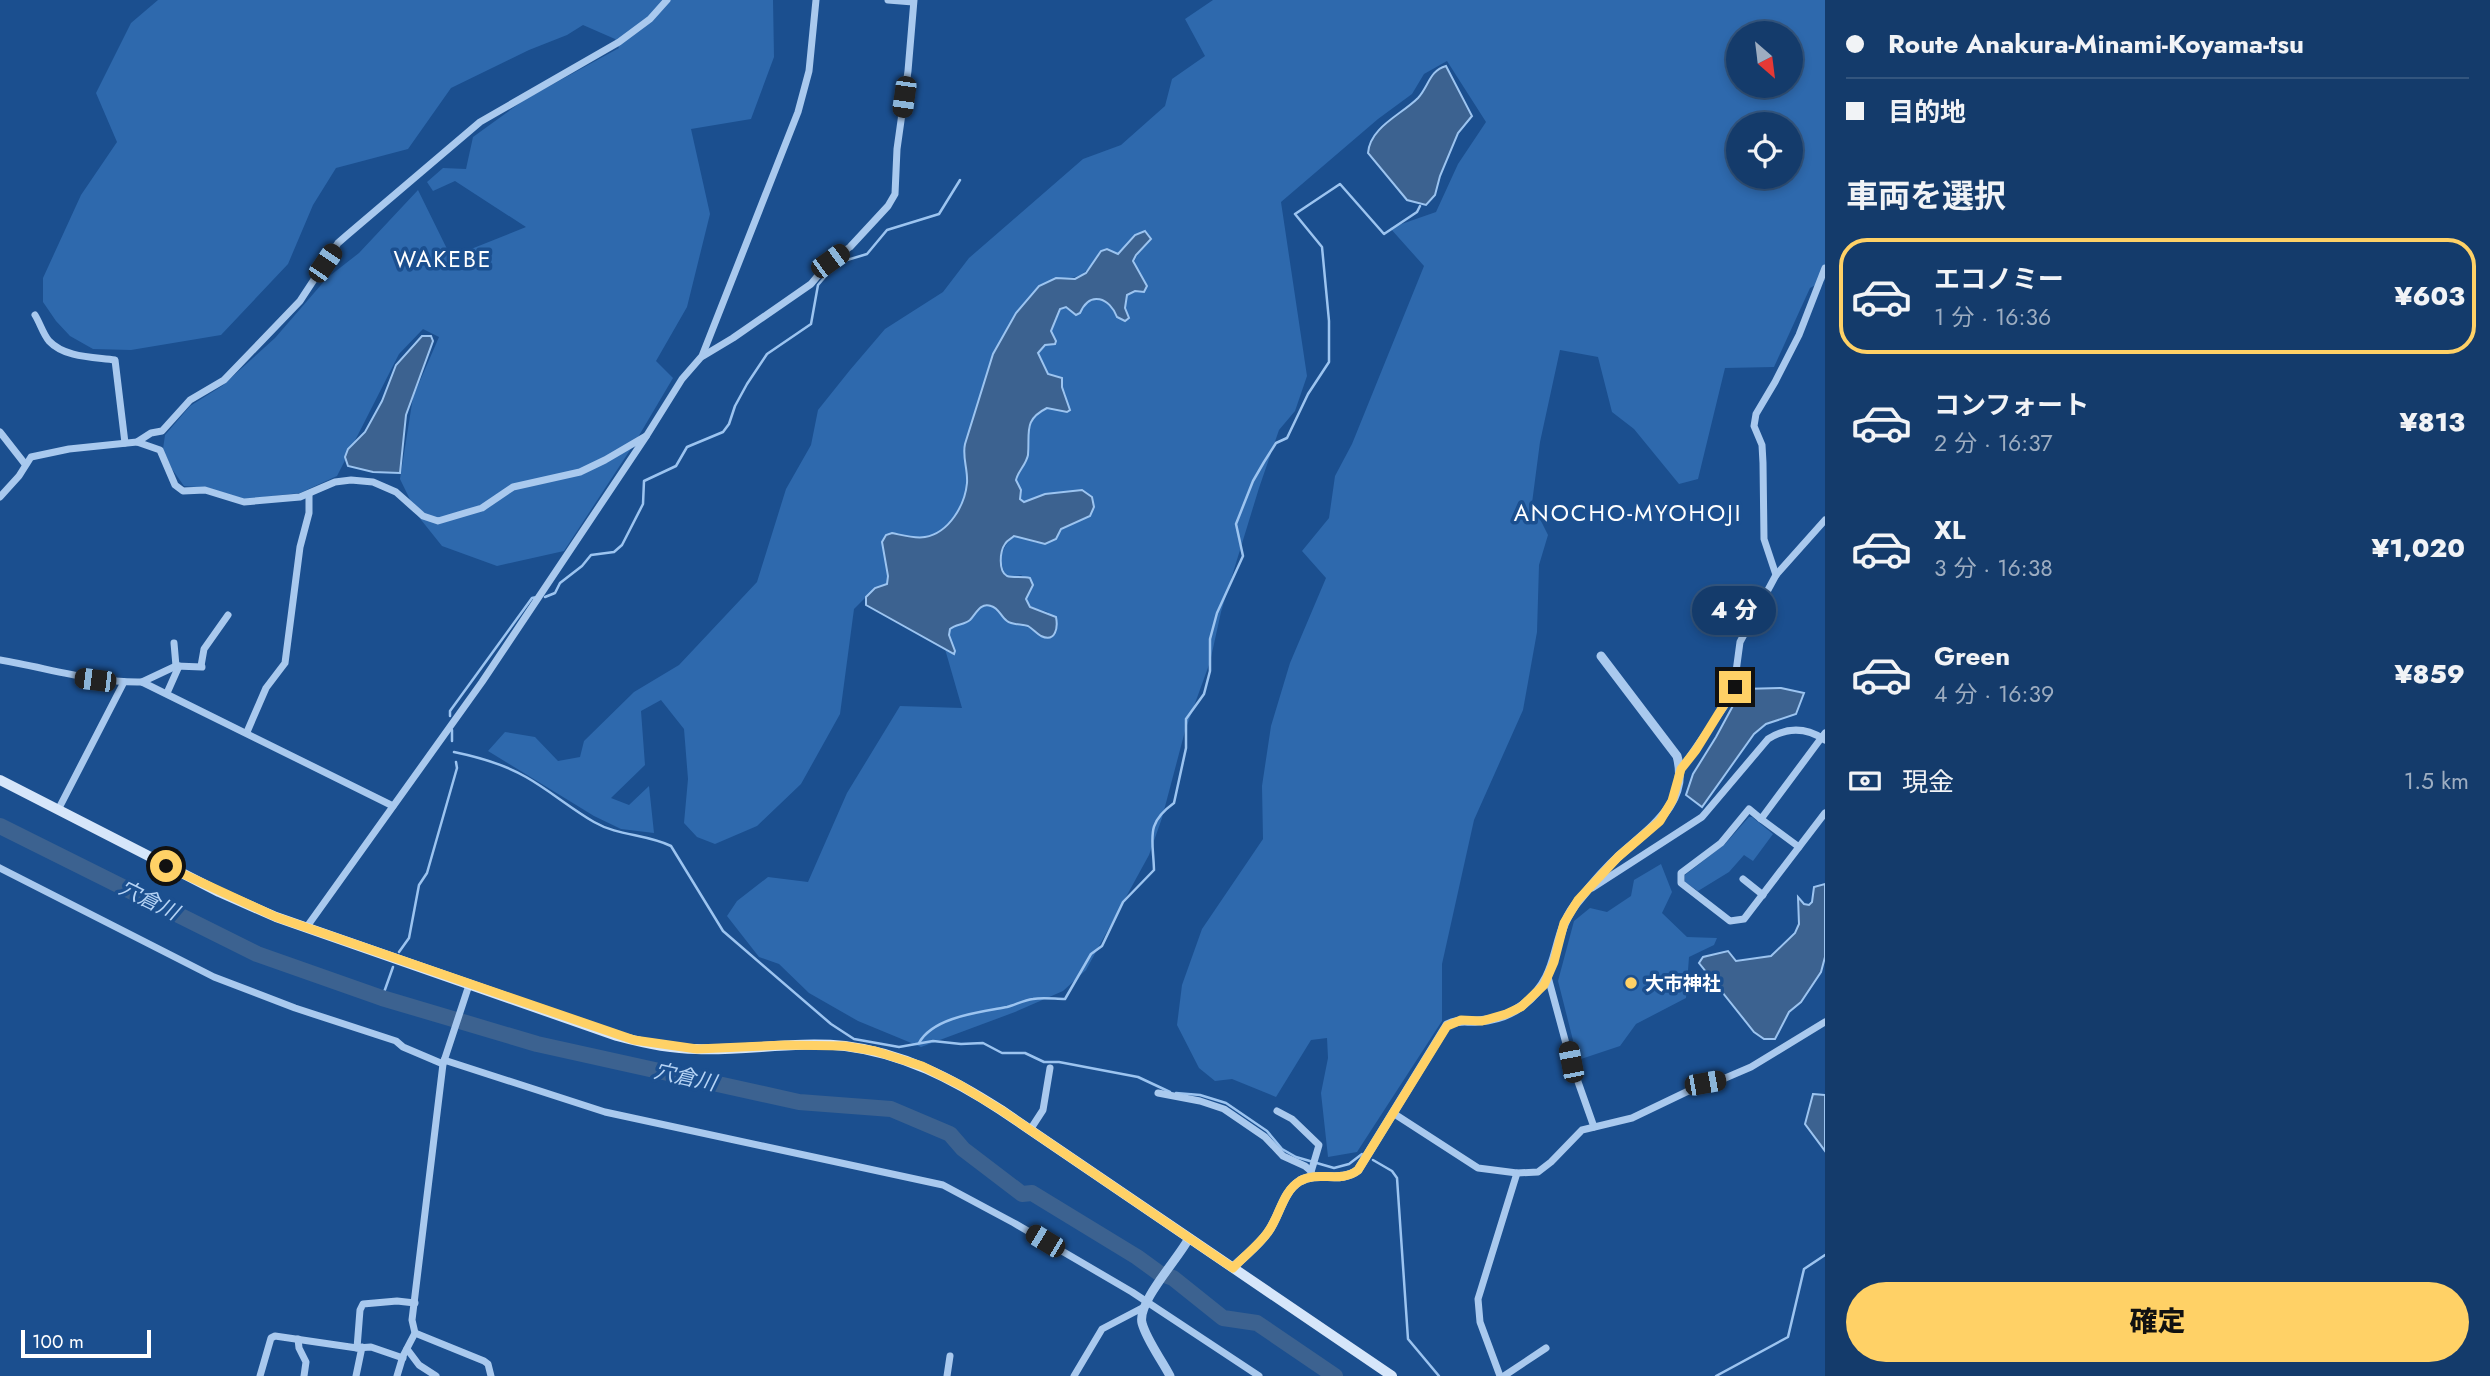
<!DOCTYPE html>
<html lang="ja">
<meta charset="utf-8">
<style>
:root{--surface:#143b6b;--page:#1d4271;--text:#f1f3f6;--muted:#9dadc1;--line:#33557e;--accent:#ffd166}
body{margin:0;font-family:Jost,"Noto Sans JP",sans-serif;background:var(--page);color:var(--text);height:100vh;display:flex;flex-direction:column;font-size:26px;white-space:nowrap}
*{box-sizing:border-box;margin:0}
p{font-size:23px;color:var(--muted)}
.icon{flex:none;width:38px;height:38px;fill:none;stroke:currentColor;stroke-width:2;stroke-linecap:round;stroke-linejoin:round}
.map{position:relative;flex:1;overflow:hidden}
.side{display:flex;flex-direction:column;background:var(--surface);width:665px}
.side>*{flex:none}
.top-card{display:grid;align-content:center;height:154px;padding:0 21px;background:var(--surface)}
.needle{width:46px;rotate:152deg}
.controls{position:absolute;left:1726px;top:21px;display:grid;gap:14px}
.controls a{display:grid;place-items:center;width:77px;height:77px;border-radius:50%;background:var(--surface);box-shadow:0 4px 10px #0003,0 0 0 2px var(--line);font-size:35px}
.scale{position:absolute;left:21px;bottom:18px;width:130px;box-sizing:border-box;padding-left:7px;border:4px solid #fff;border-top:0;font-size:19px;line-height:24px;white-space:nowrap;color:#fff;-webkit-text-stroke:5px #1b4f8f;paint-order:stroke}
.end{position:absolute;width:32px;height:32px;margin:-16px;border:9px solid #ffd166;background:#111;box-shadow:0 0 0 4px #111}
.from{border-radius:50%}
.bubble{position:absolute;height:49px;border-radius:24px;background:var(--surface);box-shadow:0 4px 10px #0003,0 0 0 2px var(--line);font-size:23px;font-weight:800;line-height:49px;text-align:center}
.car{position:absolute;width:21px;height:42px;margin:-21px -10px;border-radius:9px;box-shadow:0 0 5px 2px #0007;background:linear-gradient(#222 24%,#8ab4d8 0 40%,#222 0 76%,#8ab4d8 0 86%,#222 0)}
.top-card b{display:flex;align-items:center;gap:24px;height:66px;font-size:26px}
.top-card b+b{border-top:2px solid var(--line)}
.top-card i{width:18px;height:18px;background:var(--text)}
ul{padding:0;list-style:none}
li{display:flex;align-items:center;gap:21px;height:116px;margin:0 14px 10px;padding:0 7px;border:4px solid transparent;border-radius:28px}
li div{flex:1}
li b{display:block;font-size:26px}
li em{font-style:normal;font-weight:800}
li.on{border-color:var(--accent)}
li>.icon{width:63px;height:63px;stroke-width:1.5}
h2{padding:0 21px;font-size:32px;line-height:84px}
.pay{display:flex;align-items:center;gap:18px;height:77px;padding:0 21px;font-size:26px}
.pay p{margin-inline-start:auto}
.button{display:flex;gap:14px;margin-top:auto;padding:14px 21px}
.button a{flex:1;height:80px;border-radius:42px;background:var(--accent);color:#111;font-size:28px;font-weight:800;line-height:80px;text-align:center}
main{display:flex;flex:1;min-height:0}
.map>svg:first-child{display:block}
.green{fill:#2e69ad;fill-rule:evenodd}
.water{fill:#3c6290;stroke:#9cc4f0;stroke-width:2}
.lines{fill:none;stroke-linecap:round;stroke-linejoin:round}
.stream{stroke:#9cc4f0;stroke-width:2.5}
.river{stroke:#3c6290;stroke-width:16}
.minor{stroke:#a9c9ee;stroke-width:7}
.tertiary{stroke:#a9c9ee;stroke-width:9}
.secondary{stroke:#d6e6fa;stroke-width:10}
.route{stroke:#ffd166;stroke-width:9}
.poi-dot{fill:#ffd166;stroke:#1b4f8f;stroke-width:2.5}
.labels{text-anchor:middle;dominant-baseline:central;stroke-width:7;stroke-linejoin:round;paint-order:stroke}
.poi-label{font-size:19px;font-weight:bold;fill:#fff;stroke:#1b4f8f;text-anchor:start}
.water-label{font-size:21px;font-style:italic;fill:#b5d3f5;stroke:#1b4f8f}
.quarter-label{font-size:23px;letter-spacing:2px;fill:#fff;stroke:#1b4f8f}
</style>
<main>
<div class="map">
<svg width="1825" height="1376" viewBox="0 0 1825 1376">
<rect width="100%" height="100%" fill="#1b4f8f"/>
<g class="green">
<polygon points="158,0 773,0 774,57 751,119 691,129 710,214 687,307 656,361 673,378 634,444 564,551 497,566 442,546 418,516 400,479 413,397 439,337 423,329 399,354 337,476 300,493 244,499 208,488 184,486 172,469 163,449 165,435 190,406 222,386 275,338 327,278 359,253 418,190 451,257 526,227 455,181 433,191 427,182 443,168 466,169 473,137 524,100 619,48 615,39 583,25 567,35 529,50 451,88 408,149 336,168 313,205 288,264 221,335 131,350 93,349 70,336 56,321 43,302 43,278 81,195 117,142 96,93 131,23"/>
<path d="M1213,0h612v280l-15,8 -36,79 -49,1 -27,111 -19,5 -45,-55 -22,-17 -14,-55 -38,-7 -20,92 -8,61 16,32 -9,30 -2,67 -14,78 -49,110 -32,144v57l-85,131 -29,5 -7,-64 7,-35 -1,-20 -16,2 -35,57 -44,-18 -17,2 -16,-13 -22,-43 5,-40 20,-56 61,-90 -1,-53 9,-60 19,-63 36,-85 -24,-27 27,-33 6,-42 17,-32 72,-178 -34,-38 46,-16 22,-48 28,-42 -39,-61 -23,13 -12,20 -34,25 -97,83 26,174 -12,35 -16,19 -20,58 -38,124 -11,50 -25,69 -23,87 -13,37 -63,115 -23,21 -48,21 -94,35 -63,-26 -49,-28 -30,-29 -20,-7 -32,-41 10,-15 31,-24 40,5 39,-89 53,-87 62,2 -17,-59 9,4 1,-2 -6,-16 1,-6 21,-10 6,-9 7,-4h7l10,6 8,11 22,5 12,9 5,-25 -18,-5 -4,-8 7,-14 -12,-10 -11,2 -5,-3c-7,-15 -3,-28 10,-38l22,7 19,-4 5,-10 29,-13 -8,-25 -37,3 -21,8 -4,-3 1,-9 -5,-10c2,-9 10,-15 12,-25 2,-23 -5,-35 20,-48l19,5 -1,-17 -4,-8 -14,-13 -10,-21 7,-8 11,-4 -5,-10 9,-22 6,-2 14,6c10,-23 30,-15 38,4l7,-9 2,-13 8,-4c-2,-29 -5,-30 16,-52l-16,-4 -18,20 -16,-4c-15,22 -17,28 -45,27l-40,35 -23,41 -28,90c-3,13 3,25 2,39 -2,23 -18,50 -42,54 -10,2 -23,-2 -33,-4l-10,9 6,34 -1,8 -12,4 -21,21 -14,105 -39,70 -44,42 -42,18 -18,-7 -13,-14 4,-44 -4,-50 -23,-29 -20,11 4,54 -34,33 18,7 20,-19 5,47 -33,-4 -27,-13 -106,-65 17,-19 30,5 23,24 22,-4 4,-16 50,-49 45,-27 78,-83 29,-93 25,-44 7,-35 32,-40 35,-41 58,-37 26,-34 114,-99 38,-14 44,-39 7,-27 33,-23 -20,-37zM1738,33h52v53h-52zM1738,124h52v53h-52z"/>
<polygon points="1749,817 1752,817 1773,834 1753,861 1744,855 1729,872 1698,891 1685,882 1685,875 1725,844"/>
<polygon points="1661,864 1672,892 1662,913 1687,937 1717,938 1714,945 1689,957 1686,998 1636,1024 1620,1046 1578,1060 1558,981 1574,921 1590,908 1607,912 1631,896 1634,880"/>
</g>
<g class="water">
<path d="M1446,66l26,50 -14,17 -18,43 -5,19 -9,10 -19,-5 -39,-47c2,-26 33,-38 50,-55 11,-12 11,-27 28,-32z"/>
<path d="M1145,231l6,8 -15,16 -3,6 14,25 -3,6 -9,-1 -8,4 -2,13 4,10 -4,3 -8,-4c-7,-19 -27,-27 -37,-4l-4,2 -10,-8 -6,2 -9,22 5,10 -1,3 -10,1 -7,8 10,21 14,4v9l8,23 -3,2 -20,-4c-24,12 -17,24 -19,47 -2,10 -10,16 -12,25l5,10 -1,9 4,3 21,-8 37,-4 10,7 2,10 -4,9 -29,13 -5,10 -11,5 -31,-8c-3,3 -7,4 -9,8 -5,7 -7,27 2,32 6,2 16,0 23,2l3,7 -7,14 4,8 26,10c2,10 0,26 -15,19 -5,-3 -8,-7 -13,-10 -7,-2 -16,-1 -21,-5 -6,-4 -8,-13 -16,-15 -11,-4 -15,8 -21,14 -6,5 -14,4 -20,9l-1,6 6,16 -1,3 -88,-49v-8l9,-9 12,-4 1,-8 -6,-34 4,-7 6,-2c10,2 23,6 33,4 24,-4 40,-32 42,-54 1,-14 -5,-26 -2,-39l28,-90 23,-41 23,-27 17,-8 19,1 11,-6 15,-22 6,-2 11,5 17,-19z"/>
<polygon points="422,336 431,336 433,341 406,415 400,473 373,472 348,466 345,457 348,449 365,432 382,401 396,365"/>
<polygon points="1781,688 1804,693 1796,714 1766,724 1754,734 1702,807 1686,795 1693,774 1716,737 1742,689"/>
<polygon points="1825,884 1825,957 1821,972 1801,1002 1789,1012 1775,1039 1764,1039 1754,1032 1699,963 1703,957 1728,951 1736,961 1771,956 1795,933 1799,924 1798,897 1804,904 1809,905 1812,902 1814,887"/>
<polygon points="1813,1094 1825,1095 1825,1151 1805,1124"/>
</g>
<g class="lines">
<g class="stream">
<polyline points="545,597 555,593 560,583 582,566 591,555 614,552 622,545 643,504 644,481 676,466 687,447 723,432 729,424 735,406 747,384 767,354 811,324 818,285 837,263 867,254 887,230 939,214 960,180"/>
<polyline points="450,716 450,711 532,598 537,597"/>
<polyline points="452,730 452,741"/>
<path d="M454,752c24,5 50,12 72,25 23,13 44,31 68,45 24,14 52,12 77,24l52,85 108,93 23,15 45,8 34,-6 28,3 22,-1 19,10h23l19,9h15l79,15 32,15"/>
<polyline points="399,952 409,938 419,885 427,873 457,768 456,762"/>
<polyline points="382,998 393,967"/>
<path d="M919,1043c14,-26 61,-31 88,-36 8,-2 17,-7 26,-8 10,-2 22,0 32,0l26,-45 11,-8 21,-44 31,-32c-1,-33 -9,-46 20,-67l12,-55v-29l18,-25 6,-23v-32l7,-26 26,-57 -7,-32 17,-43 11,-19 12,-19 11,-5 21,-44 21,-32v-41l-7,-74 -27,-33 45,-30 44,50 33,-22 3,-6"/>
<polyline points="1176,1093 1200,1095 1226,1103 1267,1131 1282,1149 1296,1157 1334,1168 1349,1164 1362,1154"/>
<polyline points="1373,1160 1392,1171 1397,1178 1408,1339 1439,1376"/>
<polyline points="1716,1376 1788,1337 1804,1269 1825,1255"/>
</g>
<polyline class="river" points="0,826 257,954 382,998 537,1044 799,1102 891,1109 950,1134 963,1149 1022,1194 1032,1193 1137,1257 1159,1273 1173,1278 1223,1318 1257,1323 1335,1376"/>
<g class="minor">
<polyline points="888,0 913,2"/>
<path d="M35,315c5,8 8,19 14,26 16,17 45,16 66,19l10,83"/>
<polyline points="703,356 733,338 811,284 830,261 850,247 888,206 895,194 897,149 908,71 914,0"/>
<polyline points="0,432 25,464"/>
<polyline points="137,442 160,450 175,485 183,491 205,490 244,502 300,497 335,482 351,480 373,482 396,492 423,516 438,521 482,508 513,487 580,472 605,460 646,436"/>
<polyline points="0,497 19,476 31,457 69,449 137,442 151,433 162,431 190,400 224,380 276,326 300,301 338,243 346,236 480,122 619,42 650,19 667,0"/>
<polyline points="1776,575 1764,539 1763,463 1762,445 1754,426 1756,414 1775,382 1799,335 1825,268"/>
<polyline points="174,643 176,666"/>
<path d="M0,660c48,8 93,23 142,22l251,124"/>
<polyline points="201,666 204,649 228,615"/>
<polyline points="142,682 176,666 202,667"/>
<polyline points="167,693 179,666"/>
<polyline points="247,732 266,688 285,663 300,547 309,513 309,494"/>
<polyline points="1825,733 1761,819 1749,809 1721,843 1681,873 1681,883 1730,921 1744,919 1825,813"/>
<polyline points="1681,769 1733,694 1740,642 1776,575 1825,520"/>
<polyline points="58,810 124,682"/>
<polyline points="1761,819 1799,847"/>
<polyline points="0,868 214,977 295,1008 396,1041 403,1047 443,1064"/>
<polyline points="1743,879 1763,895"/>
<path d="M1592,888l110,-71 66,-78c19,-12 38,-12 57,1"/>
<polyline points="306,928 482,682 647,435 682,379 702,356 798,112 809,71 816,0"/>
<polyline points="1548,977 1571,1062 1594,1127"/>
<polyline points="444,1060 605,1112 943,1185 1014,1223 1132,1292 1259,1376"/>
<polyline points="1158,1093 1200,1101 1224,1109 1265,1137 1283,1156 1305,1166 1311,1171"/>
<polyline points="1277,1111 1292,1119 1319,1145 1311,1172"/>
<polyline points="1393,1113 1478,1168 1517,1173 1538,1172 1551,1162 1582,1130 1632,1118 1705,1083 1723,1079 1751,1067 1825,1022"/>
<polyline points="1030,1130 1043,1110 1050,1068"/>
<polyline points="415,1333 484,1361 488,1364 491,1376"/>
<polyline points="298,1339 299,1348 306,1362 304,1376"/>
<polyline points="357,1348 371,1347 403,1358"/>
<polyline points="407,1349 419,1365 436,1376"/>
<polyline points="260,1376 271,1338 275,1336 357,1348 360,1310 363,1304 397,1301 415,1303"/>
<polyline points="356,1376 362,1347"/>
<polyline points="397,1376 403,1356 415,1333 412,1320 443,1064 469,985"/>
<polyline points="947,1376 950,1356"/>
<polyline points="1074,1376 1102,1329 1144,1307"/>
<polyline points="1500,1376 1480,1322 1478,1299 1517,1173"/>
<polyline points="1504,1376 1546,1348"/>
</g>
<g class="tertiary">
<path d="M1233,1267c12,-11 26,-22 35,-35 12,-16 14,-40 32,-51 19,-11 40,3 58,-11l89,-145c11,-6 19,-3 31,-4 16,-1 32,-6 45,-16 42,-32 25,-71 57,-106 12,-15 26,-31 40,-44 30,-27 70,-52 57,-99l-76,-100"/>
<path d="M1170,1376c-8,-16 -23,-35 -28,-53 -5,-21 37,-65 47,-85"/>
</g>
<path class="secondary" d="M0,780l219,112 57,25 341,119c26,7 52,13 79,13 49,2 99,-8 149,-3 58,7 108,33 156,64l391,266"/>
</g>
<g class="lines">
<path class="route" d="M166,866l110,51 358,123 63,9 88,-4 60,1 30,5 47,15 38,19 41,25 232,158c11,-12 26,-23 35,-36 12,-16 14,-40 32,-51 19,-11 40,3 58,-11l89,-144 14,-6 21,1 24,-7 15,-7 23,-22 10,-23 10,-39 14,-23 40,-43 42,-36 12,-20 9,-32 15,-19 39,-63"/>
</g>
<circle class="poi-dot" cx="1631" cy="983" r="7"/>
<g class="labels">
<g class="poi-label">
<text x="1645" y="983">大市神社</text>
</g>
<g class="water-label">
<text transform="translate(149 900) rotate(26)">穴倉川</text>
<text transform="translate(685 1077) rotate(12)">穴倉川</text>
</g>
<g class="quarter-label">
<text x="443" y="259">WAKEBE</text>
<text x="1628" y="513">ANOCHO-MYOHOJI</text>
</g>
</g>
</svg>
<div class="controls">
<a><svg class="needle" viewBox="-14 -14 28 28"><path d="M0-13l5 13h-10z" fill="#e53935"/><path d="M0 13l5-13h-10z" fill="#9dadc1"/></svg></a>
<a><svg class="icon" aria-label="locate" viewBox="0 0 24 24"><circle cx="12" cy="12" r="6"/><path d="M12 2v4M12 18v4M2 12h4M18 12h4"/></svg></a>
</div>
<div class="scale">100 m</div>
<i class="end from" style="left:166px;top:866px"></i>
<i class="end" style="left:1735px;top:687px"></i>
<div class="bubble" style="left:1692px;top:586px;width:84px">4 分</div>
<i class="car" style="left:904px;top:97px;rotate:188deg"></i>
<i class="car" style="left:830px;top:261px;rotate:54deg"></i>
<i class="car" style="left:325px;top:263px;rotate:34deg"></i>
<i class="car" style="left:95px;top:680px;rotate:277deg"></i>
<i class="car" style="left:1571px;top:1062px;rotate:349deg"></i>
<i class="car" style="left:1705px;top:1083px;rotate:80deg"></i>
<i class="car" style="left:1045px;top:1241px;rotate:301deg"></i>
</div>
<section class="side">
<div class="top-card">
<b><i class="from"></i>Route Anakura-Minami-Koyama-tsu</b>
<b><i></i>目的地</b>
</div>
<h2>車両を選択</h2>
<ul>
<li class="on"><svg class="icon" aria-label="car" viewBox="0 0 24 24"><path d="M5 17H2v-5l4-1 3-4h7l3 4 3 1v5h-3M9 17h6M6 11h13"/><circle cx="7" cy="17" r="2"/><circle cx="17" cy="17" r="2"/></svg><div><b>エコノミー</b><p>1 分 · 16:36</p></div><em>¥603</em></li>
<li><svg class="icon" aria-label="car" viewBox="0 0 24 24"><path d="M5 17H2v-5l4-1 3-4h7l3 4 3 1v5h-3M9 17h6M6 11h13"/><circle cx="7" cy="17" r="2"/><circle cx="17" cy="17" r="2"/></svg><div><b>コンフォート</b><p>2 分 · 16:37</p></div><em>¥813</em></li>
<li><svg class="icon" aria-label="car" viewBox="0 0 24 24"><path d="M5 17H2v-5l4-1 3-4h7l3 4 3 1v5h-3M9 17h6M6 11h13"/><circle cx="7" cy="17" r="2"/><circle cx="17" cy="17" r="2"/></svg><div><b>XL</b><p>3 分 · 16:38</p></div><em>¥1,020</em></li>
<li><svg class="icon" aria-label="car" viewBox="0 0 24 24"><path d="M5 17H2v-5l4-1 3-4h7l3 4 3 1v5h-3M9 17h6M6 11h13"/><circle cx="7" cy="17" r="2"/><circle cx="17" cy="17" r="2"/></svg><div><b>Green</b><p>4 分 · 16:39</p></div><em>¥859</em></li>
</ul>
<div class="pay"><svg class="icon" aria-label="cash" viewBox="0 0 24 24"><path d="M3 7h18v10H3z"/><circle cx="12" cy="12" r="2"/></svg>現金<p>1.5 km</p></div>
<div class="button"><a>確定</a></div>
</section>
</main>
